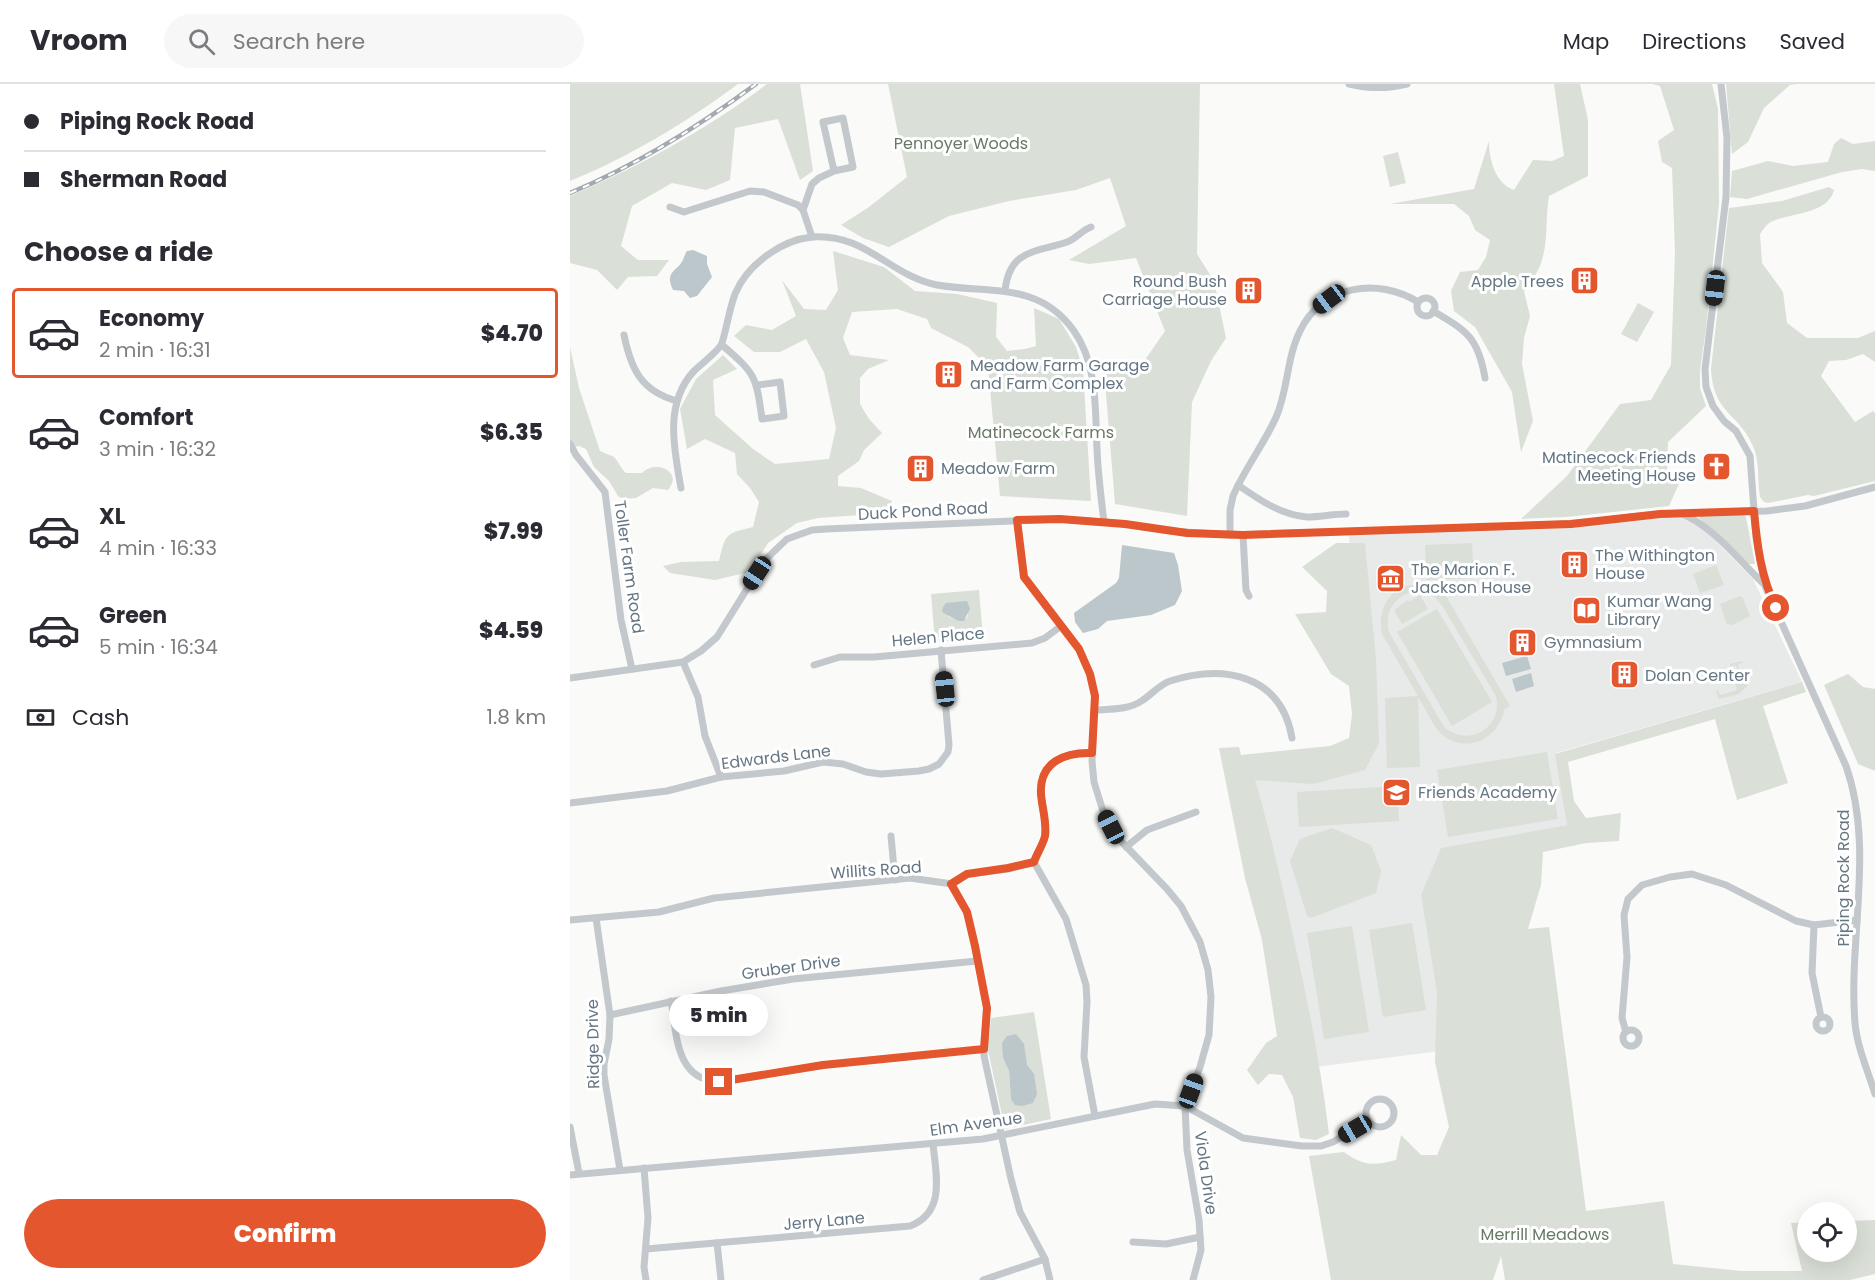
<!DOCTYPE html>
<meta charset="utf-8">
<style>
:root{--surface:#fff;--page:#f7f7f7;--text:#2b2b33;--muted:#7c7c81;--line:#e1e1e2;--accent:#e4572e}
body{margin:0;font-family:Poppins,sans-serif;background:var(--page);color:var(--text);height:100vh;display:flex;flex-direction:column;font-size:22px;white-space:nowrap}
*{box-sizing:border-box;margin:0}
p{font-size:20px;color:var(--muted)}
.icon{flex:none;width:33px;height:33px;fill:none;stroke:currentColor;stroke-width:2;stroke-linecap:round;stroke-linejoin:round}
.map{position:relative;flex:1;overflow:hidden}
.side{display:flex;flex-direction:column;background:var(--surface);width:570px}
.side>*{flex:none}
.top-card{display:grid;align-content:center;height:132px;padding:0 24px;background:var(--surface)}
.controls{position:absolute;left:1227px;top:1118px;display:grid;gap:12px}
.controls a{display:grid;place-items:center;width:60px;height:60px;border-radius:50%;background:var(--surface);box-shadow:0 6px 24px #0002;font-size:30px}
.end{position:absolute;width:27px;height:27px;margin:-14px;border:8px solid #e4572e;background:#fff;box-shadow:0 0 0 3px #fff}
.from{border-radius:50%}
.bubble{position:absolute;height:42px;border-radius:21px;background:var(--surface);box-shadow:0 6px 24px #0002;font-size:20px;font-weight:800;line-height:42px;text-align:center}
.car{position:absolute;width:18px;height:36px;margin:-18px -9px;border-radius:8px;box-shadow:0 0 4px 2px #0007;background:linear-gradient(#222 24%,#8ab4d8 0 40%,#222 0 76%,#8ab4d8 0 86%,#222 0)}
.top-card b{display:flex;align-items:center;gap:21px;height:57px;font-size:22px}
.top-card b+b{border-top:2px solid var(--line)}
.top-card i{width:15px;height:15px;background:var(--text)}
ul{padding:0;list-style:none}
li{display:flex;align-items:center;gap:18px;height:90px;margin:0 12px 9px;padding:0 12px;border:3px solid transparent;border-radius:6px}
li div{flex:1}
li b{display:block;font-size:22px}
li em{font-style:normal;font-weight:800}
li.selected{border-color:var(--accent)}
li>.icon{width:54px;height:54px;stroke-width:1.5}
h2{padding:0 24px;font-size:27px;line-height:72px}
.pay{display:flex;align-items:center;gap:15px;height:66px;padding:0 24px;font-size:22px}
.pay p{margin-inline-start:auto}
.button{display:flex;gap:12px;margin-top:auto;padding:12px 24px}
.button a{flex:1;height:69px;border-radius:36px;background:var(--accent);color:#fff;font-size:24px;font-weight:800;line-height:69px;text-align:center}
header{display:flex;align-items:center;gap:36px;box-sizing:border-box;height:84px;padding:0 30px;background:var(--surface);border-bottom:2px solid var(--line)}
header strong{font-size:28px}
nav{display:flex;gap:33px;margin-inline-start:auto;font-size:21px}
.search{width:420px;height:54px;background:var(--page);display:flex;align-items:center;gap:15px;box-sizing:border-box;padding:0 21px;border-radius:33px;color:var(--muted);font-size:22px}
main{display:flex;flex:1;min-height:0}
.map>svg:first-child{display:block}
.built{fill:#e8e9e9}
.green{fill:#dadfd7;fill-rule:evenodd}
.water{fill:#bbc7cb}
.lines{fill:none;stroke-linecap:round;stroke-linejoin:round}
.minor{stroke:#c3c8cc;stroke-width:7}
.rail-casing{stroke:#a2aab0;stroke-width:4.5}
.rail{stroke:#fff;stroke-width:2;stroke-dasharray:7;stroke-linecap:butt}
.route{stroke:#e4572e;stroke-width:8}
.labels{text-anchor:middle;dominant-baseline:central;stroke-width:6;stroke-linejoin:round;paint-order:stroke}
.park-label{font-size:16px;fill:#687a64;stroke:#fff}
.poi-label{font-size:16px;fill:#657683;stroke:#fff;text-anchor:start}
.street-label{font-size:16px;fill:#657683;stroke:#fff}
</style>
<header>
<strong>Vroom</strong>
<div class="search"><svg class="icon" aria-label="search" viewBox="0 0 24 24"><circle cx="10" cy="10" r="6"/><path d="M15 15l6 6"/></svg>Search here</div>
<nav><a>Map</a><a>Directions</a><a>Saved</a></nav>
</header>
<main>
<section class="side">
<div class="top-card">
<b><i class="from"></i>Piping Rock Road</b>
<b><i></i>Sherman Road</b>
</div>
<h2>Choose a ride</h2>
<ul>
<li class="selected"><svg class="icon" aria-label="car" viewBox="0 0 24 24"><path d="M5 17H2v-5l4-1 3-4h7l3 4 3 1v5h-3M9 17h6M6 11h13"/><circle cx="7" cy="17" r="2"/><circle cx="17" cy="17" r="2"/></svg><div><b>Economy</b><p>2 min · 16:31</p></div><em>$4.70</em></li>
<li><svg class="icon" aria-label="car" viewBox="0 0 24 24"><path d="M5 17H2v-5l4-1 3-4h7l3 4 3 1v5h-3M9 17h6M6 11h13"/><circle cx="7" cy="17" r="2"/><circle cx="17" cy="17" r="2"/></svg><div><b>Comfort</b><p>3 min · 16:32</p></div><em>$6.35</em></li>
<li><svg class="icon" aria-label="car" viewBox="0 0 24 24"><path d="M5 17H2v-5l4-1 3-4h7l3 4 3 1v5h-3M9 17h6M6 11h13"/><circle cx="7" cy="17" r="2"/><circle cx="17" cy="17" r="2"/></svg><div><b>XL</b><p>4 min · 16:33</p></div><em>$7.99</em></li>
<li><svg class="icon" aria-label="car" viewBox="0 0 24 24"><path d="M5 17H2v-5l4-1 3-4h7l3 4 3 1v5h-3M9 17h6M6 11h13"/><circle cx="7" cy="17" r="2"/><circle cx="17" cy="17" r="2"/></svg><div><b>Green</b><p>5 min · 16:34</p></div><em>$4.59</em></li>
</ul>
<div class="pay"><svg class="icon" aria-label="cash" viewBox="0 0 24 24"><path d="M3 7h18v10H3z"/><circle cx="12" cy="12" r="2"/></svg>Cash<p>1.8 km</p></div>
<div class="button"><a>Confirm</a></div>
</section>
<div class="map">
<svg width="1305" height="1196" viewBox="0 0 1305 1196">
<rect width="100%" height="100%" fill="#fafaf8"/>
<polygon class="built" points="1107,432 1120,437 1138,449 1183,495 1232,598 986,669 997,741 872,764 885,965 722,986 655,675 760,665 793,653 779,451 1004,442"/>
<g class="green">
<path d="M0,0h168c-51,38 -109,73 -168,97z"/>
<path d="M197,0h33l13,87 -13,9 -22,-61 -43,9 -5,52 -24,10 -34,-7 -40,23 -11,40 17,14h31l-12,16 -29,1 -11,13 -20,-20 -27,-7v-67c65,-27 141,-69 197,-112z"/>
<polygon points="318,0 630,0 627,170 644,197 656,254 641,277 622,318 617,432 545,420 534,285 568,286 595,247 566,174 519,180 499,176 556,142 540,94 506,106 439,117 379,132 319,163 293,154 271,141 299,123 337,93"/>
<path d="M984,0h26l8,36v56l-39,20c-6,39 4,61 -25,95l6,25 -6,22 -2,26 11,57 -12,31 -9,-60 -37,-65 -21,-16 -3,-20 9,-19 18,-2 8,-13 4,-17 -15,-10 -6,-14 -15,-12h-64l84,-15 15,-48c0,19 6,42 25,49l19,-30 19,1 12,-5z"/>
<polygon points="1082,0 1142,0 1148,25 1149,120 1136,245 1130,286 1130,304 1136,322 1098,358 1097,390 1113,391 1099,422 996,433 951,435 997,392 1050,320 1081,316 1101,281 1105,169 1102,84 1092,78 1088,57 1104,46 1090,2"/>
<polygon points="1156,0 1227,0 1220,1 1194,24 1178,58 1162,70"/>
<polygon points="1271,54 1283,60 1305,57 1305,87 1292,85 1272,88 1177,115 1160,113 1162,87 1198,77 1223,82 1258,78 1264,60"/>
<polygon points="828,68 836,99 820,103 813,72"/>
<path d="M1259,103l5,3c-6,24 -42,23 -61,31 -6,2 -10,9 -13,13l2,29 21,29 4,31 20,15h51l17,-7v31l-12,-8 -17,6 -17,1 -8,15 34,46 18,-11 2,2v68l-61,15 -6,-1 -40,8 -4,-1 -4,-5c-3,-17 0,-35 -7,-51 -14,-33 -40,-32 -42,-77l18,-161 53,-7z"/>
<path d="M263,167l51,16 31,24 42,3 40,9 -1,34 11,14 18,-2 11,-3 -2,-38 25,11 17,28 7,22 8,132 -91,-5 -12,-129 -20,-20 -37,-19 -4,-9 -30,-10 -45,3 -9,26 7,17 39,5 -21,9 -8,9v26l9,15 13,14 -18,17 -5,11 -21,15v10l23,2 31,13 -4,12 -70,5 -21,5 -29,20 -19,29 -34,8 -45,-7 -7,-7 18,-4 38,-1c7,-28 6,-27 34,-34l6,-25 -9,-14 -13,-14 -2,-21 -30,-14 -18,10 -7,-40 16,-30 27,-24 14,14 -24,11 2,35 38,34 22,15 54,-5 7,-31 -12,-56 -18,-33 -26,13h-26l-20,-16 12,-11 26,5 24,-14 -14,-36 22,29 22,1 12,-20z"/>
<polygon points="1068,219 1084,228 1067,258 1051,250"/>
<path d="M0,263l9,41 21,63c4,2 10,4 14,6 5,5 6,11 12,16h16c14,-14 42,-1 26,17l-15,-2 -17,10 -13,1 -5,-3 -9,-15 -15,-14 -8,-18 -7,-3 -5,1 -4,5z"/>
<polygon points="1131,430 1172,430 1176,433 1185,480 1179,480 1129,434"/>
<path d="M766,459h29l11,117 3,83 -14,27 -52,14 -58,-4c15,50 26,101 37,151 15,67 29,135 37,203l-13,6 -16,-2 -7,-41 -11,-22 -13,-1 -11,11 -11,-15 19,-27 11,-7 -15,-96 -17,-62 -26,-130 20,-1 2,8 89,-9 19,-8 3,-24 -3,-28 -18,-12 -36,-60 31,-2 1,-21 -25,-24z"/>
<polygon points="902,459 904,494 857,496 855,461"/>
<polygon points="1146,481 1154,501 1130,509 1123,490"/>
<path d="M869,500l71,122 -6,4c-5,28 -36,44 -60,26 -12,-9 -17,-27 -26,-38l2,69 -33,1 -2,-70 33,-2 -36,-62c-5,-23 7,-48 33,-49 10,0 15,4 24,-1zM853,508l12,5 8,10 53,89c7,32 -27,52 -52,31l-55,-95c-6,-23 10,-42 34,-40z"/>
<path d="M409,506l4,48 -48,4 -4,-48zM384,518h7l7,12 -1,4 -9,3 -10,-5z"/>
<polygon points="850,511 858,525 832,540 824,526 838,516 839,518"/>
<polygon points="1170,512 1173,514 1180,532 1162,541 1157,540 1150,520"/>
<polygon points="867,525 922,618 882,642 827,548"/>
<polygon points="1172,577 1173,579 1168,580 1172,596 1176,595 1177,602 1169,610 1149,615 1146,606 1148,606 1150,611 1167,606 1165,598 1170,596 1166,581 1160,582 1160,580"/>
<polygon points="1278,590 1293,603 1305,605 1305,687 1288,680 1254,601"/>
<path d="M1232,598l4,10 -43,14 25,77 -51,17 -22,-81 -147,43 6,39 12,17 35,-5 -2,28 -33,2 -43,9 -2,33 -13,44 21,-2 37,284 78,-10 9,63 68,7h61l-11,-48 16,-1 1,29h38l1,-30 28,-1v54l-25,6h-345l-4,-24 -8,24h-162l-22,-124 35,-4c19,14 30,14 52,8l5,-25 20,20h16l12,-28 -14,-65 2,-70 -16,-97 20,-47 126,-23 -12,-71z"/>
<polygon points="977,668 988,735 878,753 867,686"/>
<polygon points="827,702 829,737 729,743 727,708"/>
<polygon points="762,744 801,761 811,787 806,809 741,834 737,832 720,777 730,755"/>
<polygon points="842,839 856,926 813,933 799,846"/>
<polygon points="782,842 799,948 754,955 737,849"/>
<path d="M464,928l17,107 -46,10 -17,-79 3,-32zM433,974l24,7 -16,33 -2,-27z"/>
</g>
<g class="water">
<path d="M123,166l14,6v8l5,13 -15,19 -7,2 -6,-7 -11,-1c-9,-19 4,-18 10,-30 1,-3 2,-6 4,-9z"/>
<polygon points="552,461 604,469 608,481 612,507 605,521 581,531 537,537 528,545 513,549 505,538 504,529 546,499 549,494"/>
<polygon points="397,517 400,525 394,537 388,537 372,528 373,523 376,519"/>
<polygon points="957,572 961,585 936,592 932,579"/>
<polygon points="961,589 964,602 946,608 942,595"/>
<polygon points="446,950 454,960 457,981 464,990 467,1010 463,1019 452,1022 445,1021 441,1015 439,987 433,974 432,959 437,952"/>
</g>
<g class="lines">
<g class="minor">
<path d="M779,0c21,5 38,5 58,0"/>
<path d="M1151,0l6,54 -1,59 -21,172 1,18 7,19 11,15 12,10 14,25 6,81 9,49 81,180c29,82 2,172 9,257 2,24 13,48 20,71"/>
<polyline points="100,123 114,128 180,107 194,108 228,121 233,126"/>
<polyline points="242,153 233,126 242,100 249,94 264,87 283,83 273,34 253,38 264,87"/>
<path d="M435,206c5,-41 30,-37 62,-48 9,-3 15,-12 24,-15"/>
<circle cx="856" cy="223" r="9"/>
<path d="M863,227c34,20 45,26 52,67"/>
<path d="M54,251c7,34 17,56 53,66"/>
<path d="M152,261c34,29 34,31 40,74l22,-3 -4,-34 -22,3"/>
<polyline points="0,360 6,371 35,408 51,536 62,585"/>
<path d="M668,401c20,14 43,30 69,32 13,0 26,-3 39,-3"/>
<path d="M111,404c-7,-39 -17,-85 13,-117 7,-7 26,-21 28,-28 5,-16 7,-33 13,-49 12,-29 46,-54 77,-57 54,-4 78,39 125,48 52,9 102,-4 137,46 24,34 21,79 23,118 1,25 4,49 7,73"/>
<path d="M1110,429c35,14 58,47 85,72"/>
<polyline points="447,436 454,493 509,565 520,590 525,612 522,677 524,698 533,727 548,754 597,805 611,822 630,858 638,886 641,913 639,951 630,983 615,1022 617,1066 629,1136 631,1166 623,1196"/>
<path d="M660,451v-25l3,-14c12,-28 32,-53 44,-81 11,-27 10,-58 23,-84 22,-46 78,-54 118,-29"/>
<polyline points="673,451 676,506 679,512"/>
<polyline points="113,578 128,613 135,652 151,693"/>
<polyline points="244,581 270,573 304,573 462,559 475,554 491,542"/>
<polyline points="0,594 113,578 131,567 147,553 195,476 217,455 242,446 256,445 490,435 555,440 601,447 660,451 954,442 1008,439 1090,430 1197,427 1235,422 1305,403"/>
<path d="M525,626c17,-1 34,0 48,-10 9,-6 16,-15 27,-19 53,-17 111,-7 122,57"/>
<polyline points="0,719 97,707 151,693 214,687 253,678 273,680 296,688 311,690 349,687 359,685 369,680 378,668 379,661 371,566"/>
<polyline points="321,752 325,796"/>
<polyline points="556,763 577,746 626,728"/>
<polyline points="464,778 496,835 516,901 517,918 514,973 525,1032"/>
<polyline points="382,800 397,828 405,862 417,924 414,972 441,1095 450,1128 475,1175 480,1196"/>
<polyline points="26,834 40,931 39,955 34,980 34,991 50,1086"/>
<path d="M0,836l89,-8 55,-14 196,-20 42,6 15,-10 41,-5 26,-7c3,-9 9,-17 11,-26 2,-14 -3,-28 -4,-42 -2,-32 24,-42 51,-41"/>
<polyline points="1244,841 1242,889 1251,933"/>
<path d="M101,917c6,34 4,78 48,81l104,-17 161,-16"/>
<polyline points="40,931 151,907 223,895 407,877"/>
<circle cx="1253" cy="940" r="7"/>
<circle cx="1061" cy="954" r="8"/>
<polyline points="1056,948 1052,934 1057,873 1054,831 1058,815 1072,801 1100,793 1122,790 1156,801 1226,837 1244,841 1287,836"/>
<circle cx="810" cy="1029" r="14"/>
<polyline points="0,1043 9,1089"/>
<polyline points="74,1084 78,1134 74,1183 76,1196"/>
<polyline points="0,1091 413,1055 585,1020 615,1022 673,1054 732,1062 751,1062 763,1058 797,1037"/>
<polyline points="563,1158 596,1160 630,1153"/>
<polyline points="147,1159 151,1196"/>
<path d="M76,1165l264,-23c36,-14 26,-51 23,-82"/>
<polyline points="413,1196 475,1175"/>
</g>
<defs>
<path id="rail" d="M0,109c67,-28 128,-66 186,-109"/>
</defs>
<use href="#rail" class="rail-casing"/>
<use href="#rail" class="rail"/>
</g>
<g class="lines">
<path class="route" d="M149,998l104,-17 161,-16 3,-41 -12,-62 -8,-34 -16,-28 16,-10 41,-6 26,-6c3,-9 9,-17 11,-26 2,-14 -3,-28 -4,-42 -2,-32 24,-42 51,-41l3,-57 -5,-22 -11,-25 -55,-72 -7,-57 43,-1 65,5 62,9 56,2 328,-11 89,-10 94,-3c3,34 7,66 22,97"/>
</g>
<defs>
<symbol id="building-square" viewBox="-11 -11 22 22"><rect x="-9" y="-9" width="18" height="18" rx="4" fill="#e4572e" stroke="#fff"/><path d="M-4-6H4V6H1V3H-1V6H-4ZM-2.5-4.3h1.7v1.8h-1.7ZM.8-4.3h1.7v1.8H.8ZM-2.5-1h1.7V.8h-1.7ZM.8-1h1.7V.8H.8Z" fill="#fff"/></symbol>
<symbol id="church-square" viewBox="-11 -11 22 22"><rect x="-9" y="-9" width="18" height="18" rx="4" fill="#e4572e" stroke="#fff"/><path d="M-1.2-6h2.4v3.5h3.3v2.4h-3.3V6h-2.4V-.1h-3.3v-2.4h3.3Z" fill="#fff"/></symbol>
<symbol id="museum-square" viewBox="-11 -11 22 22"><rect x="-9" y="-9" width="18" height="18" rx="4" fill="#e4572e" stroke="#fff"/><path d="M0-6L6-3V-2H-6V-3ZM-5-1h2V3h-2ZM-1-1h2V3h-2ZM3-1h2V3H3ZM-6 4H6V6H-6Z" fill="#fff"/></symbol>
<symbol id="library-square" viewBox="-11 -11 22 22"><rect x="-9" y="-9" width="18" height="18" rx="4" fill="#e4572e" stroke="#fff"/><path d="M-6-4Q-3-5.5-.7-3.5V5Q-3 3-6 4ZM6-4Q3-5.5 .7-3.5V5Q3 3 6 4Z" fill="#fff"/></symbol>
<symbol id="school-square" viewBox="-11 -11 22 22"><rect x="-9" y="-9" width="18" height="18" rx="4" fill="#e4572e" stroke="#fff"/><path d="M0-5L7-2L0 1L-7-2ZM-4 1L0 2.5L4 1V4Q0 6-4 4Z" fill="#fff"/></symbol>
</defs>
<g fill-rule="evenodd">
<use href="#building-square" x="998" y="180" width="33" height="33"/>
<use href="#building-square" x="662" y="190" width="33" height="33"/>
<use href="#building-square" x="362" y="274" width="33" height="33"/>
<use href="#church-square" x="1130" y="366" width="33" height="33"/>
<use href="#building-square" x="334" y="368" width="33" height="33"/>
<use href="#building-square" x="988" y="464" width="33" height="33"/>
<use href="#museum-square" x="804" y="478" width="33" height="33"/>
<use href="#library-square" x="1000" y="510" width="33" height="33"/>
<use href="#building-square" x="936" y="542" width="33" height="33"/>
<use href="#building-square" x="1038" y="574" width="33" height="33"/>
<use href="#school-square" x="810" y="692" width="33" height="33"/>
</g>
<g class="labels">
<g class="park-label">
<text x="391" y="59">Pennoyer Woods</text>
<text x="471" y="348">Matinecock Farms</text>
<text x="975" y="1150">Merrill Meadows</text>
</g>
<g class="poi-label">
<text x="657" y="197" text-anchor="end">Round Bush<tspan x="657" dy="18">Carriage House</tspan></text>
<text x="994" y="197" text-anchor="end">Apple Trees</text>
<text x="400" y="281">Meadow Farm Garage<tspan x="400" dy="18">and Farm Complex</tspan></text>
<text x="1126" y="373" text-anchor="end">Matinecock Friends<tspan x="1126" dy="18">Meeting House</tspan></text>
<text x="371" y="384">Meadow Farm</text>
<text x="1025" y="471">The Withington<tspan x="1025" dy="18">House</tspan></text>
<text x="841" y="485">The Marion F.<tspan x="841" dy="18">Jackson House</tspan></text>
<text x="1037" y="517">Kumar Wang<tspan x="1037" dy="18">Library</tspan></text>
<text x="974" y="558">Gymnasium</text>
<text x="1075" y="591">Dolan Center</text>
<text x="848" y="708">Friends Academy</text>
</g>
<g class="street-label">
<text transform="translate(353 427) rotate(-3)">Duck Pond Road</text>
<text transform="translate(59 483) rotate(82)">Toller Farm Road</text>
<text transform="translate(368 553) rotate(-5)">Helen Place</text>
<text transform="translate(206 673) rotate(-7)">Edwards Lane</text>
<text transform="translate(306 786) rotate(-4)">Willits Road</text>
<text transform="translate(1273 794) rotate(-90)">Piping Rock Road</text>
<text transform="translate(221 883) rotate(-8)">Gruber Drive</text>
<text transform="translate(23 960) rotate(-91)">Ridge Drive</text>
<text transform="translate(406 1040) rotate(-8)">Elm Avenue</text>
<text transform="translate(636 1089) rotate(82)">Viola Drive</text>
<text transform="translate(254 1137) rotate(-5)">Jerry Lane</text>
</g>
</g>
</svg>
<div class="controls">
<a><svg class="icon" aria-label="locate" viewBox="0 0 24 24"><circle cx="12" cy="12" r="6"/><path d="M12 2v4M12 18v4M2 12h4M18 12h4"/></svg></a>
</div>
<i class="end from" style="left:1206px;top:524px"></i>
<i class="end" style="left:149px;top:998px"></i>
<div class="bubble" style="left:99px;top:910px;width:99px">5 min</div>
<i class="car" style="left:1145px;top:204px;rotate:187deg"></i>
<i class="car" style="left:759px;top:215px;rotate:233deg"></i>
<i class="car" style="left:187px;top:489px;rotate:213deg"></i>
<i class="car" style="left:375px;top:605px;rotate:354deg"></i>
<i class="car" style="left:541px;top:743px;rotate:333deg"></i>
<i class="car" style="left:621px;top:1007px;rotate:20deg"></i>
<i class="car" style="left:785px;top:1045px;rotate:240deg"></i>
</div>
</main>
